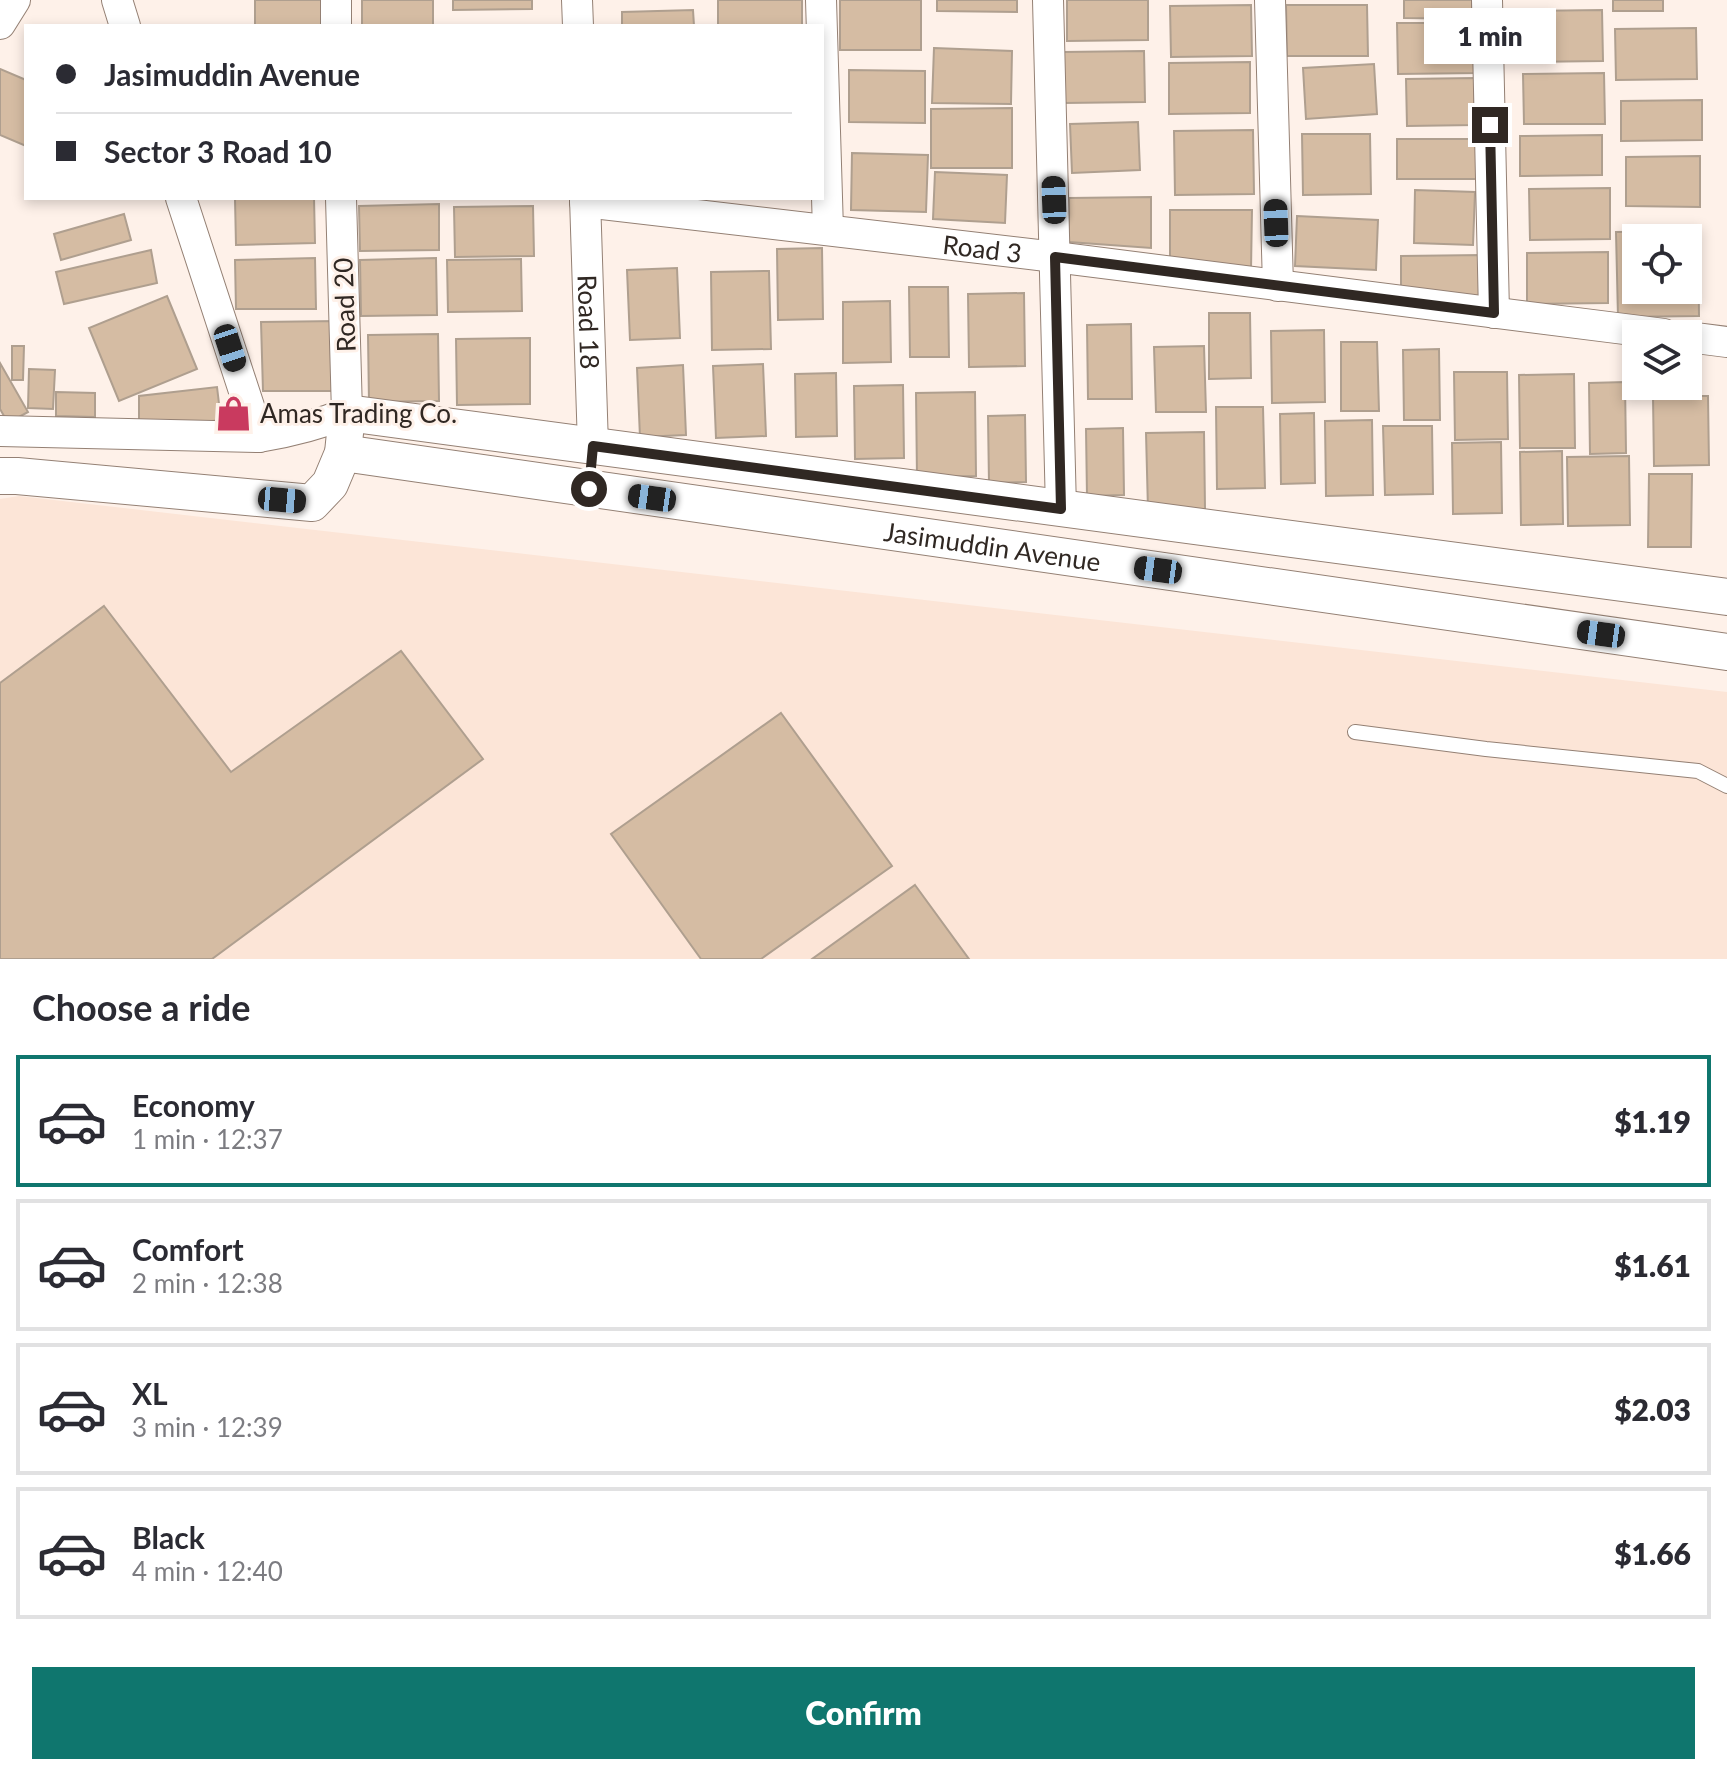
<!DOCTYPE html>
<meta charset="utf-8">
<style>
:root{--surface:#fff;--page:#f2f2f3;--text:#2b2b33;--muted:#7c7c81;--line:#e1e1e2;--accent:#0f766e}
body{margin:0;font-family:Lato,sans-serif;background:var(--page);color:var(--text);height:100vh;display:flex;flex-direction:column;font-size:30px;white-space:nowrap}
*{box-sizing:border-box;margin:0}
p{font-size:26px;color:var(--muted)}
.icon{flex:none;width:44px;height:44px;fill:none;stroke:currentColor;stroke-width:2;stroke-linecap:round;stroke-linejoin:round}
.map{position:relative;height:959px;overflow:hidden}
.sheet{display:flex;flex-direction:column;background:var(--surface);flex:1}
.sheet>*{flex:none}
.hud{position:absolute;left:24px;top:24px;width:800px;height:176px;border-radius:0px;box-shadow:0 4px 12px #0003;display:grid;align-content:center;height:176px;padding:0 32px;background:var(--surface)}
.controls{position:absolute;left:1622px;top:224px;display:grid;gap:16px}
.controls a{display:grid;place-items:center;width:80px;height:80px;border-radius:0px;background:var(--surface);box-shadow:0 4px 12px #0003;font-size:40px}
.end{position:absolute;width:36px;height:36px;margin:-18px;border:10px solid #302823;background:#fff;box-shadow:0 0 0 4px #fff}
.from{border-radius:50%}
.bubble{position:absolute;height:56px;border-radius:0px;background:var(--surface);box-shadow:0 4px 12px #0003;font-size:26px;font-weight:800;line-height:56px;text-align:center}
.car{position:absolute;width:24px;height:48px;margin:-24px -12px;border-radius:10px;box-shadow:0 0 6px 2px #0007;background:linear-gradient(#222 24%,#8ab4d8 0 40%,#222 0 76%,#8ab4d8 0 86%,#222 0)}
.hud b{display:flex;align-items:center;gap:28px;height:76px;font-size:30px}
.hud b+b{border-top:2px solid var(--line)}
.hud i{width:20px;height:20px;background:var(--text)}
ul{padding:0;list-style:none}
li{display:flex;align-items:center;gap:24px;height:132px;margin:0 16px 12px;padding:0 16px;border:4px solid var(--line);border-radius:0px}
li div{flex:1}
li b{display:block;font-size:30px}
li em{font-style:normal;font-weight:800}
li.current{border-color:var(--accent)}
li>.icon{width:72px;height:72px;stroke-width:1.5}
h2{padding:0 32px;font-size:36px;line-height:96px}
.action{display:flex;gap:16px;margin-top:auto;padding:16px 32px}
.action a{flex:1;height:92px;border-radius:0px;background:var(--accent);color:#fff;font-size:32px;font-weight:800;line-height:92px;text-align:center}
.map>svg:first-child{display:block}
.built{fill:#fce5d7}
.building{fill:#d5bca3;stroke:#af9f8f;stroke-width:2;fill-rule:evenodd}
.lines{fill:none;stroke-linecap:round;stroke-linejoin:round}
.service-casing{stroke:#948074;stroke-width:16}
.minor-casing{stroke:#948074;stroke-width:32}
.tertiary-casing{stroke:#948074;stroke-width:38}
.service{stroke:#fff;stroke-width:14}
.minor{stroke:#fff;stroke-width:30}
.tertiary{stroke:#fff;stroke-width:36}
.route{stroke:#302823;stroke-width:10}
.labels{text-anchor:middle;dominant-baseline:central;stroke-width:6;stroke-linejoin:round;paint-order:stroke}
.street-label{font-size:26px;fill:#302823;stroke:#fef1e9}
.poi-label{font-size:26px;fill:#302823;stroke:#fef1e9;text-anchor:start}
</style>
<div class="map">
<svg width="1727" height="959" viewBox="0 0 1727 959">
<rect width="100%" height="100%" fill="#fef1e9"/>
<polygon class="built" points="19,496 1727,692 1727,959 0,959 0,499"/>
<g class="building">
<polygon points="255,0 329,0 330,26 255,26"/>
<rect x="362" y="0" width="71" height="26"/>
<polygon points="453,0 532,0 532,9 453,10"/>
<rect x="718" y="0" width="84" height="26"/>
<rect x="840" y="0" width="81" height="50"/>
<polygon points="937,0 1017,0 1017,12 937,11"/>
<polygon points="1067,0 1148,0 1148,40 1067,41"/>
<polygon points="1404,0 1472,0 1472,19 1404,18"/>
<rect x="1613" y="0" width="50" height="11"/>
<polygon points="1251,5 1252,56 1171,57 1170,6"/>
<polygon points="1286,5 1367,5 1368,56 1287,56"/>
<polygon points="693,10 694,26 622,26 622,12"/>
<polygon points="1602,10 1603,61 1522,62 1522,11"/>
<polygon points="1397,23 1478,23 1478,73 1398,74"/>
<polygon points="1696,28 1697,79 1616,80 1615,29"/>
<polygon points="934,48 1012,51 1011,104 932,103"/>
<polygon points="1144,51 1145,102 1064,103 1064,52"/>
<polygon points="1250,62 1250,113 1169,114 1169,63"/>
<polygon points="1374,64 1377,114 1306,119 1303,68"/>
<polygon points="0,69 26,80 26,146 0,135"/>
<polygon points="849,70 925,71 925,123 849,122"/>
<polygon points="1604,73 1605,124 1524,124 1523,74"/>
<polygon points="1474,78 1475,125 1407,126 1406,79"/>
<polygon points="1702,100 1702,140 1621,141 1621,101"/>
<polygon points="1012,108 1012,168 931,168 931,109"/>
<polygon points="1138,122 1140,170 1072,173 1070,124"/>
<polygon points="1253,130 1254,194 1175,195 1174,131"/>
<polygon points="1302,134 1370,134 1371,194 1303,195"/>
<polygon points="1602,135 1602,175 1520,176 1520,136"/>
<polygon points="1397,139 1478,139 1479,179 1397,179"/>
<polygon points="852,153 928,155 926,212 851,210"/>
<polygon points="1700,156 1700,207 1626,206 1626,157"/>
<polygon points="935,172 1007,175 1005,223 933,219"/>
<polygon points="1610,188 1610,239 1530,240 1529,189"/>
<polygon points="1415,190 1475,192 1473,245 1414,243"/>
<polygon points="1151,197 1151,248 1069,242 1069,198"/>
<polygon points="314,198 315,243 236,245 235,199"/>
<polygon points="439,204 439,250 360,251 359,206"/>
<polygon points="533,206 534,256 455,257 454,207"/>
<polygon points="1170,210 1252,210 1251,270 1170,270"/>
<polygon points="124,214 131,240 61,260 54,234"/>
<polygon points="1297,216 1378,220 1376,270 1295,266"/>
<path d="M1698,231l1,85 -81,1 -2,-85zM1636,238h52v52h-52z"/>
<polygon points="822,248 823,319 778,320 777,249"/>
<polygon points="151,250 157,283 64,304 56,272"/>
<polygon points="1608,252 1608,303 1527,304 1527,253"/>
<polygon points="1482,255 1482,305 1401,306 1401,256"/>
<polygon points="315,258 316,309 236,309 235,260"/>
<polygon points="436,258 437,315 361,316 360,260"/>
<polygon points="521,259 522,311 448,312 447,260"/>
<polygon points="677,268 680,338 630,340 627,270"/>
<polygon points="769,271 771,349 712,350 711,272"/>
<polygon points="909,287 948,287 949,357 910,357"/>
<polygon points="1024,293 1025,366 969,367 968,294"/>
<polygon points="167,296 197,369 119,401 89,328"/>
<polygon points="890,301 891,362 843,363 843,302"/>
<polygon points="1209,313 1250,313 1251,378 1209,379"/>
<polygon points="337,321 338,391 263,391 261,322"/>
<polygon points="1131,324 1132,399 1088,399 1087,325"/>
<polygon points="1324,330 1325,402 1272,403 1271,331"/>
<polygon points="438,334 439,401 369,402 368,335"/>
<polygon points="530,338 530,404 457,405 456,339"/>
<polygon points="1341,342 1377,342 1379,411 1341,411"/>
<polygon points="12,346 24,346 23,380 12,380"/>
<polygon points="1204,346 1206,412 1156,412 1154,347"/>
<polygon points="1439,349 1440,420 1404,420 1403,350"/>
<polygon points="0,363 28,412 8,423 0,409"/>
<polygon points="763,364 766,436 716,438 713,366"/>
<polygon points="683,365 686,435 640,437 637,368"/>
<polygon points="29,369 55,370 53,409 28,408"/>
<polygon points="1454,372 1507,372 1508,439 1455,440"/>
<polygon points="836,373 837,436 796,437 795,374"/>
<polygon points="1574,374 1575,448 1520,448 1519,375"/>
<polygon points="1625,382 1626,453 1590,454 1589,383"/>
<polygon points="903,385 904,458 855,459 854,386"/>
<polygon points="217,387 221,420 139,429 139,396"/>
<polygon points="56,392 95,393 95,417 56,416"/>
<polygon points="975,392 976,476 917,477 916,393"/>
<polygon points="1653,396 1708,396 1709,465 1654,466"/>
<polygon points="1216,407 1263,407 1265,488 1217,489"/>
<polygon points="1314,413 1315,483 1281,484 1280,414"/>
<polygon points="1025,415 1026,482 989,483 988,416"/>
<polygon points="1372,420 1373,495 1326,496 1325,421"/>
<polygon points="1383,426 1432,426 1433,494 1385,495"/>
<polygon points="1123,428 1124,495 1087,496 1086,429"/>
<polygon points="1204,432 1205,509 1148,510 1146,433"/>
<polygon points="1501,442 1502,513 1453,514 1452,443"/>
<polygon points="1562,451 1563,524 1521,525 1520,452"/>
<polygon points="1629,456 1630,525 1568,526 1567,457"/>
<polygon points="1649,474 1692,474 1691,547 1648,547"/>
<polygon points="104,606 231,772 401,651 483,759 212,959 0,959 0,683"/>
<polygon points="781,713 892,866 761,959 701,959 611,834"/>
<polygon points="915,885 969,959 812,959"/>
</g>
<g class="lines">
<defs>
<polyline id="service" points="1355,732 1486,749 1698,771 1727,786"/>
<g id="minor">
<polyline points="117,0 125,26"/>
<polyline points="336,0 336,26"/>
<polyline points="577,0 578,26"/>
<polyline points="821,0 828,230"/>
<polyline points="1048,0 1061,509"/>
<polyline points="1270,0 1278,286"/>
<polyline points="1487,0 1494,313"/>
<polyline points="0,24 15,0"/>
<polyline points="181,198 259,437"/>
<path id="s1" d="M585,198l8,248"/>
<path id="s2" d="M585,202l470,55 609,77"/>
<polyline points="1688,337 1727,342"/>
<path d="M0,431l259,6c31,-5 59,-12 88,-24l-6,-215"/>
</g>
<g id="tertiary">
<path id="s3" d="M343,453l1384,199"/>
<polyline points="0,476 17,476 312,503 330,484 343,453 347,413 1727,597"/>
</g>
</defs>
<use href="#service" class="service-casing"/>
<use href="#minor" class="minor-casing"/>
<use href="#tertiary" class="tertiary-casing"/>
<use href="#service" class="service"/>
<use href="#minor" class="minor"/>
<use href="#tertiary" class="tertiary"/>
</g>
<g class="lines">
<polyline class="route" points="589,489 593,446 1061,509 1055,257 1494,313 1490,125"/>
</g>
<defs>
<symbol id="shop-bare" viewBox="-9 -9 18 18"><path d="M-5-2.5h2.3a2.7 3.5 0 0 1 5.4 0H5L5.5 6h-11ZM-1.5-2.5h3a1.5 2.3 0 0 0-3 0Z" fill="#c93a5f" stroke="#fef1e9" stroke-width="2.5" paint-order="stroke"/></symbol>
</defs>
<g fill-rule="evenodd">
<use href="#shop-bare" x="208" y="388" width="51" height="51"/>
</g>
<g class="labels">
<g class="street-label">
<text stroke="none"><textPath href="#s2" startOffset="400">Road 3</textPath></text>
<text transform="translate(344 305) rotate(-92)">Road 20</text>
<text stroke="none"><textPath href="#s1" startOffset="124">Road 18</textPath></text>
<text stroke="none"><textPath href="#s3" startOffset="656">Jasimuddin Avenue</textPath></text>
</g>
<g class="poi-label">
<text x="260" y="413">Amas Trading Co.</text>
</g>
</g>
</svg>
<div class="controls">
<a><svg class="icon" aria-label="locate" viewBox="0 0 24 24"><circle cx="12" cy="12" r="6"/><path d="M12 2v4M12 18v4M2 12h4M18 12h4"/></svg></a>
<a><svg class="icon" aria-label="layers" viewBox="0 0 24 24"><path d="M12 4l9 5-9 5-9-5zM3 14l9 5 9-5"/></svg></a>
</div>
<i class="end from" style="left:589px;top:489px"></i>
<i class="end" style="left:1490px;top:125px"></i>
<div class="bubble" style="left:1424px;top:8px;width:132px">1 min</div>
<i class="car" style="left:1054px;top:200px;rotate:358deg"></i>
<i class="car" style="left:1276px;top:223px;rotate:358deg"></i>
<i class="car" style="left:230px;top:348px;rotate:162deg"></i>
<i class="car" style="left:652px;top:498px;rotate:278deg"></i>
<i class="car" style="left:282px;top:500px;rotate:95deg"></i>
<i class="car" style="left:1158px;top:570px;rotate:278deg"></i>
<i class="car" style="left:1601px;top:634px;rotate:278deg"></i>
<div class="hud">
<b><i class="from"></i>Jasimuddin Avenue</b>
<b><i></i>Sector 3 Road 10</b>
</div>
</div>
<section class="sheet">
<h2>Choose a ride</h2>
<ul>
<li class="current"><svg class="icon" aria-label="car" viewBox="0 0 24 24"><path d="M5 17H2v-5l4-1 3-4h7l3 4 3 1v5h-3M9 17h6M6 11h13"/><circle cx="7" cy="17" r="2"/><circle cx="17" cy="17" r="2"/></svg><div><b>Economy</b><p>1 min · 12:37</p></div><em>$1.19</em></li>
<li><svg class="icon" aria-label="car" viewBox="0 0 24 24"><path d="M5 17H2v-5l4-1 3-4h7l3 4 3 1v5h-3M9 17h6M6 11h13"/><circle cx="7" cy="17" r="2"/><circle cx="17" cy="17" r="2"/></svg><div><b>Comfort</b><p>2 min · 12:38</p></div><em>$1.61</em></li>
<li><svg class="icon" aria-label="car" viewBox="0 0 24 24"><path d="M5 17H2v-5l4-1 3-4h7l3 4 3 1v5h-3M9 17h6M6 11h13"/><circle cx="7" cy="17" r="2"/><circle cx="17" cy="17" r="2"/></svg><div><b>XL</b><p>3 min · 12:39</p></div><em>$2.03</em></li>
<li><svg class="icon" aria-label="car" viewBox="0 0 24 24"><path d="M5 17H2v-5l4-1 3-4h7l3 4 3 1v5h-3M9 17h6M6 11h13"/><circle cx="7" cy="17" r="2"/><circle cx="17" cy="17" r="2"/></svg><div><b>Black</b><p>4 min · 12:40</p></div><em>$1.66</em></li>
</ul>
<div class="action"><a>Confirm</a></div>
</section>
